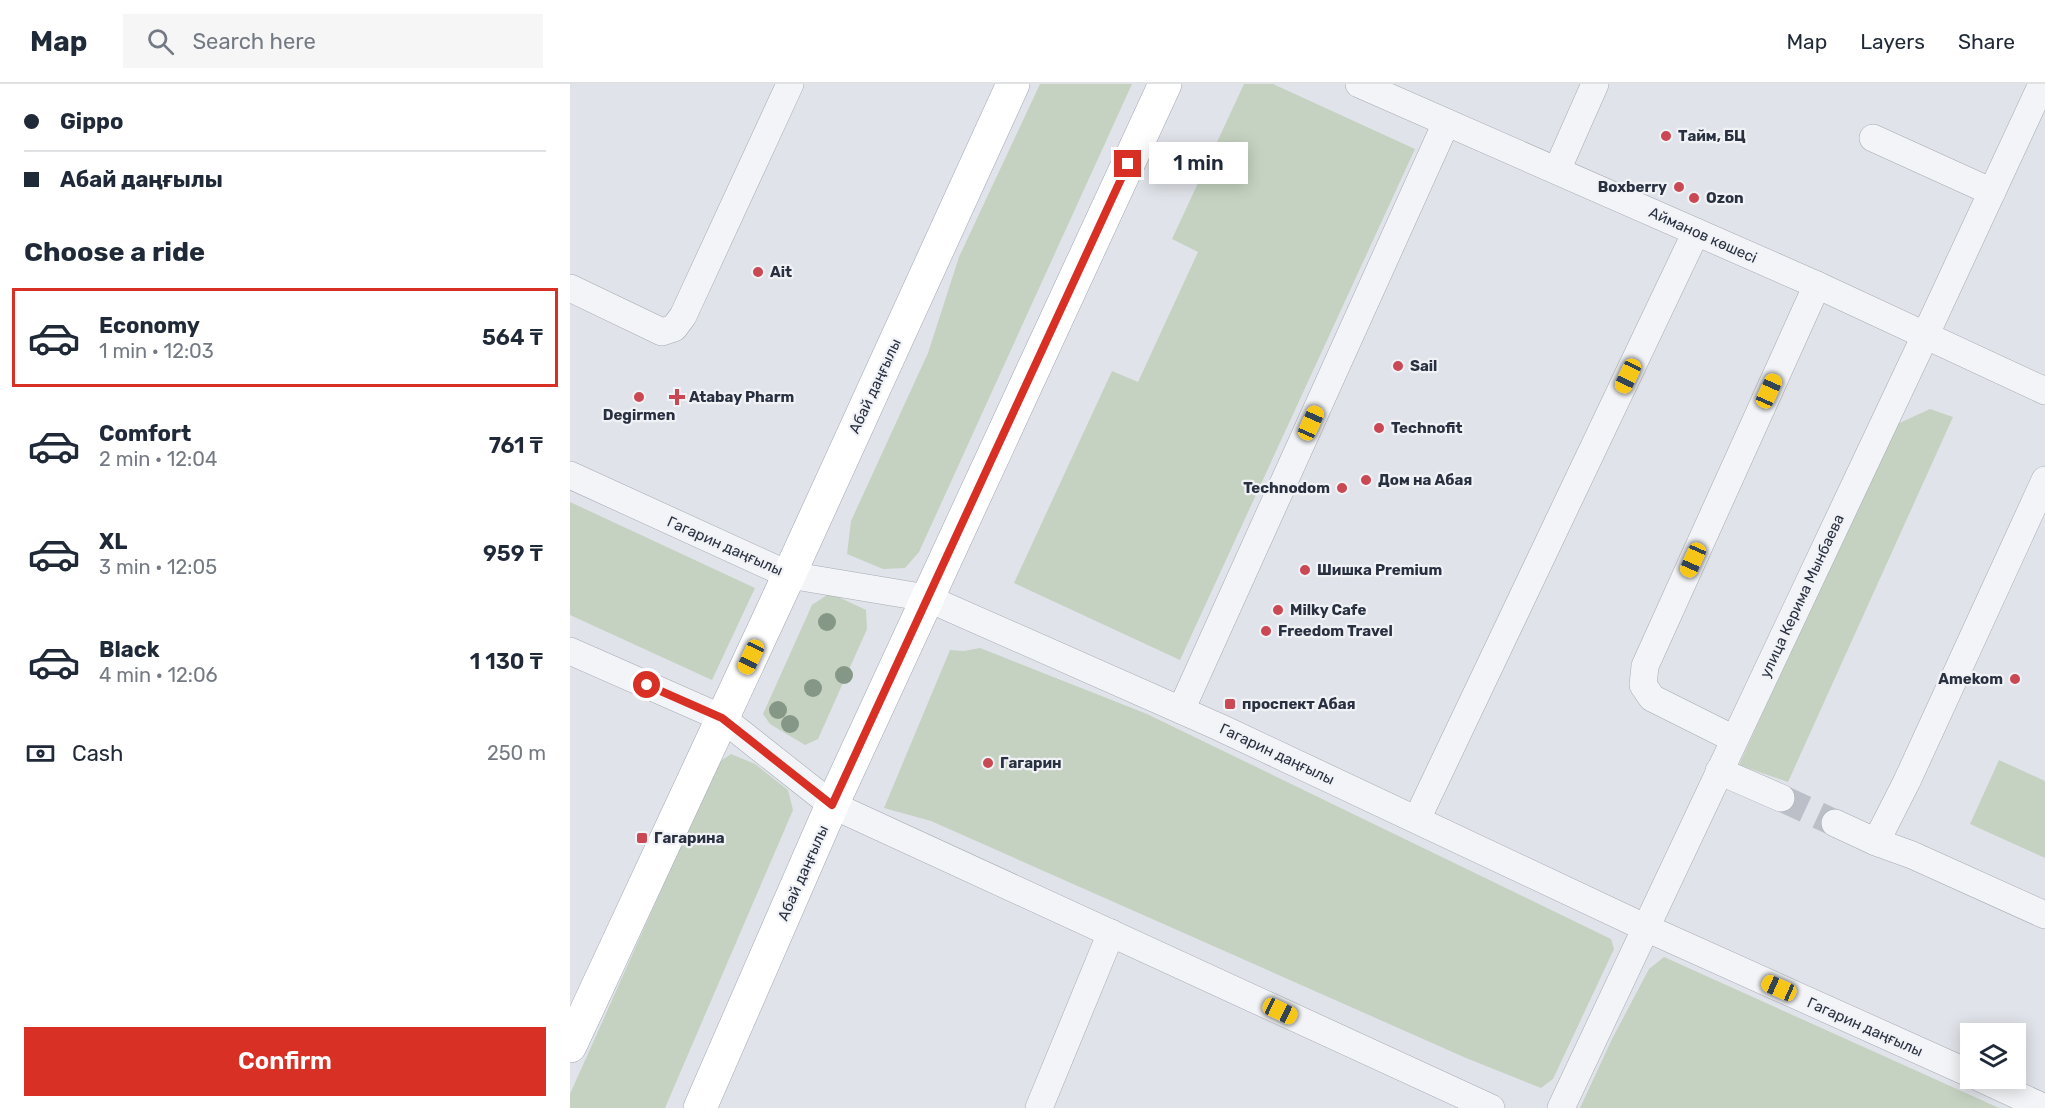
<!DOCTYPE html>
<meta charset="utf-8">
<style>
:root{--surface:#fff;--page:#f6f6f7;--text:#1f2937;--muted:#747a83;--line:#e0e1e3;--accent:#d93025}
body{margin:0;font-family:Rubik,sans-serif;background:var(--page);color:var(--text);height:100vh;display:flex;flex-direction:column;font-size:22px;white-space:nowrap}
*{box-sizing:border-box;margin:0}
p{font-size:20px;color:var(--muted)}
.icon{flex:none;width:33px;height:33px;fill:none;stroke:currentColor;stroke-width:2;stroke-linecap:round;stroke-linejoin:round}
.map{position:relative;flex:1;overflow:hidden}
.panel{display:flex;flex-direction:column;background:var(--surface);width:570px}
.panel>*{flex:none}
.hud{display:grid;align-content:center;height:132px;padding:0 24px;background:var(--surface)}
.buttons{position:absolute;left:1390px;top:939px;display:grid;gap:12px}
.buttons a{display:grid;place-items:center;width:66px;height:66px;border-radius:0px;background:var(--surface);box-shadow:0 3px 15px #0003;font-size:30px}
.end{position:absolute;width:27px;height:27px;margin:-14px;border:8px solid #d93025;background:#fff;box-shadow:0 0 0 3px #fff}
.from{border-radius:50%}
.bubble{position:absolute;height:42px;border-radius:0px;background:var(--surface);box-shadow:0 3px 15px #0003;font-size:20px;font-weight:600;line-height:42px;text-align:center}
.car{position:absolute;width:18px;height:36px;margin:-18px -9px;border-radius:8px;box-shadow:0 0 4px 2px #0007;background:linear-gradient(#f5c518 24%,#345 0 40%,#f5c518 0 76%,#345 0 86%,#f5c518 0)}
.hud b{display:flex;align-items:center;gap:21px;height:57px;font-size:22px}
.hud b+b{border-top:2px solid var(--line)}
.hud i{width:15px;height:15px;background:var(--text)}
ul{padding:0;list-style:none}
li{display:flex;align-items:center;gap:18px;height:99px;margin:0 12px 9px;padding:0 12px;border:3px solid transparent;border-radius:0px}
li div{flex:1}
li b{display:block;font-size:22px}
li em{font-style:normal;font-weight:600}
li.current{border-color:var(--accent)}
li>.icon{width:54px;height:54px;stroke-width:1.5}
h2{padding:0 24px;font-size:27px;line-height:72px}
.pay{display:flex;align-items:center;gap:15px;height:66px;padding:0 24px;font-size:22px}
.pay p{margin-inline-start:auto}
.action{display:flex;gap:12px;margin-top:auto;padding:12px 24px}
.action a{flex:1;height:69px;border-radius:0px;background:var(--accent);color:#fff;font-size:24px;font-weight:600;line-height:69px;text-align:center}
header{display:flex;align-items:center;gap:36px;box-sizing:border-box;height:84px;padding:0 30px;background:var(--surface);border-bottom:2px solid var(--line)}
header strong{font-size:28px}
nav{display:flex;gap:33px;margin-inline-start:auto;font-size:21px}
.search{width:420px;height:54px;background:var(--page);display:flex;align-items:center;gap:15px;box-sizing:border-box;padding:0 21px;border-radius:0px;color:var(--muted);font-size:22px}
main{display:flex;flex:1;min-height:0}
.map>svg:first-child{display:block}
.green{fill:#c5d2c1}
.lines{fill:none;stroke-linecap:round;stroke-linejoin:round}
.minor-tunnel{stroke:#bbbfc7;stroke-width:27;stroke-dasharray:27 14;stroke-linecap:butt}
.minor-casing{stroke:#a5aab3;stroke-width:28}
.major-casing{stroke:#a0a7b4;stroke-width:34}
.minor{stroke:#f3f4f7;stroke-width:27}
.major{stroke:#fff;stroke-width:33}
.tree{fill:#859887}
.route{stroke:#d93025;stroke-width:8}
.poi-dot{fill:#ca4854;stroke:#f0f2f6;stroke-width:2}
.labels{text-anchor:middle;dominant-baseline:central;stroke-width:4.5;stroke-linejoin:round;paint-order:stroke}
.poi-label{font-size:15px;font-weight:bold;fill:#293040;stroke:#f0f2f6;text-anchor:start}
.street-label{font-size:15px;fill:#293040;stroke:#f0f2f6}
</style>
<header>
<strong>Map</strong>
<div class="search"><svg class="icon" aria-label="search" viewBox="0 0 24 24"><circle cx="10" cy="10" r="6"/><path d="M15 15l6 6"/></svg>Search here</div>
<nav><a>Map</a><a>Layers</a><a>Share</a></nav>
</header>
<main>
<section class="panel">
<div class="hud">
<b><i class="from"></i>Gippo</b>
<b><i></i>Абай даңғылы</b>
</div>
<h2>Choose a ride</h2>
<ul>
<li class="current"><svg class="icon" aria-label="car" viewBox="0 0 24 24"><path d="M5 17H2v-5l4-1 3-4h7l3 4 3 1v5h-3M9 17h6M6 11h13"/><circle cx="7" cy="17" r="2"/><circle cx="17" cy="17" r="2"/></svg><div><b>Economy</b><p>1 min · 12:03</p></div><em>564 ₸</em></li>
<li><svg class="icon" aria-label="car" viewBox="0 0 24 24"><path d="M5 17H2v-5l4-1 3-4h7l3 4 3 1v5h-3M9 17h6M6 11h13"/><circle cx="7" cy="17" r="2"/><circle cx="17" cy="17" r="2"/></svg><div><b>Comfort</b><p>2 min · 12:04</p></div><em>761 ₸</em></li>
<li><svg class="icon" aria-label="car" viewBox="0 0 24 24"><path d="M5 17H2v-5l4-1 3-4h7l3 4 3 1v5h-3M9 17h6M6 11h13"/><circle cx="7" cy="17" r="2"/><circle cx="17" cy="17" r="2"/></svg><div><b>XL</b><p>3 min · 12:05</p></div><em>959 ₸</em></li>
<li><svg class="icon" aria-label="car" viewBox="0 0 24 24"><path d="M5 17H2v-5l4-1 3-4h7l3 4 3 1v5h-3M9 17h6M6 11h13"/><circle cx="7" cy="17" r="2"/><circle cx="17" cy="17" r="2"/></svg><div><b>Black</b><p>4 min · 12:06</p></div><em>1 130 ₸</em></li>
</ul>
<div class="pay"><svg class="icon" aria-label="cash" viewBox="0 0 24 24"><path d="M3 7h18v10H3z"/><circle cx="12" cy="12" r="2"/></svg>Cash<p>250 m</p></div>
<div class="action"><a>Confirm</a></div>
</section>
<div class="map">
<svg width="1475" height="1024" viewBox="0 0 1475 1024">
<rect width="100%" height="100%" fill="#e0e3e9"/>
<g class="green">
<polygon points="470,0 562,0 349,468 335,484 313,485 277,470 281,437 358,269 389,173"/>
<polygon points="674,0 703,0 845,65 610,576 444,499 542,287 568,298 628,168 602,155"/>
<polygon points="1360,325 1383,333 1218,698 1169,681 1323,342"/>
<polygon points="0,418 185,504 142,596 0,531"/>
<polygon points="260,509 296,526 297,545 248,655 235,661 200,640 193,630 242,521"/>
<polygon points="410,564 577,630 1041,855 1044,865 983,995 971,1004 896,974 361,737 314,724 380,566 394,567"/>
<polygon points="161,670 185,680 218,706 223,726 95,1024 0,1024 0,1010 148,679"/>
<polygon points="1429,676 1475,697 1475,774 1400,740"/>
<polygon points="1094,873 1429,1024 1010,1024 1042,955 1079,885"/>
</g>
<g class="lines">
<polyline class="minor-tunnel" points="1211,714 1265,739"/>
<defs>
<g id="minor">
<polyline points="789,0 1247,201 1475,307"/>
<polyline points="1303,54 1422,108"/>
<polyline points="987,86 1025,0"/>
<polyline points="0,204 92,248 104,244 113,232 220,0"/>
<polyline points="0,391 219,491 357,514 649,643 1074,843 1401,990"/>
<polyline points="1475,396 1337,697 1306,758 1342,771 1475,831"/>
<polyline points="0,567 152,634 262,721 921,1024"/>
<polyline points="611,626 876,39"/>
<polyline points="1164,655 1082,614 1073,601 1075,582 1247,201"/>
<polyline points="1149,687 1211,714"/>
<polyline points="847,735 1126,148"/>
<polyline points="1265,739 1306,758"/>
<polyline points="1410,994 1475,1024"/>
<polyline points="469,1024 541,849"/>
<polyline points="991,1024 1355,252 1472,0"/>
</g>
<g id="major">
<polyline points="0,962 219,491 443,0"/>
<polyline points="130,1024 262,721 595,0"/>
</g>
</defs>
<use href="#minor" class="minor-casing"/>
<use href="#major" class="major-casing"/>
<use href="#minor" class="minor"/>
<use href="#major" class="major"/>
</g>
<g class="tree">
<circle cx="257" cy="538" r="9"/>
<circle cx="274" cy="591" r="9"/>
<circle cx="243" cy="604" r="9"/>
<circle cx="208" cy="626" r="9"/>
<circle cx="220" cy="640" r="9"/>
</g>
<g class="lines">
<polyline class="route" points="77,601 152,634 262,721 558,80"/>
</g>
<g class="poi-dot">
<circle cx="1096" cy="52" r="6"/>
<circle cx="1109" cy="103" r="6"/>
<circle cx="1124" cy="114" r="6"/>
<circle cx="188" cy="188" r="6"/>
<circle cx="828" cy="282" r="6"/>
<circle cx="69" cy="313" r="6"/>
<path d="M104 304h6v6h6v6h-6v6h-6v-6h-6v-6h6z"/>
<circle cx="809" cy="344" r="6"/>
<circle cx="796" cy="396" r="6"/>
<circle cx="772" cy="404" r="6"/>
<circle cx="735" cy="486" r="6"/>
<circle cx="708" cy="526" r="6"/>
<circle cx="696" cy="547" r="6"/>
<circle cx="1445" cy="595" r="6"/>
<rect x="654" y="614" width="12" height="12" rx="3"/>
<circle cx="418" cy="679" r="6"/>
<rect x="66" y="748" width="12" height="12" rx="3"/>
</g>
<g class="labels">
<g class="poi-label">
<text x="1108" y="52">Тайм, БЦ</text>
<text x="1097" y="103" text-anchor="end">Boxberry</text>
<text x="1136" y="114">Ozon</text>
<text x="200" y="188">Ait</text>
<text x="840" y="282">Sail</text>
<text x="119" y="313">Atabay Pharm</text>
<text x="69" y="331" text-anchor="middle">Degirmen</text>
<text x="821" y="344">Technofit</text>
<text x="808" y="396">Дом на Абая</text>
<text x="760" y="404" text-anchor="end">Technodom</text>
<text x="747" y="486">Шишка Premium</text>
<text x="720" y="526">Milky Cafe</text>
<text x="708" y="547">Freedom Travel</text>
<text x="1433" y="595" text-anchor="end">Amekom</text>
<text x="672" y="620">проспект Абая</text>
<text x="430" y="679">Гагарин</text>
<text x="84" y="754">Гагарина</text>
</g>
<g class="street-label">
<text transform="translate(1133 151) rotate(24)">Айманов көшесі</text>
<text transform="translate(305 302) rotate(-65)">Абай даңғылы</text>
<text transform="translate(155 462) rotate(24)">Гагарин даңғылы</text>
<text transform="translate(1232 512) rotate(-65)">улица Керима Мынбаева</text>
<text transform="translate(707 670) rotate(25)">Гагарин даңғылы</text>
<text transform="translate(233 789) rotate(-66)">Абай даңғылы</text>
<text transform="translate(1295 943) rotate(24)">Гагарин даңғылы</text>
</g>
</g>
</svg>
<div class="buttons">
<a><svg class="icon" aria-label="layers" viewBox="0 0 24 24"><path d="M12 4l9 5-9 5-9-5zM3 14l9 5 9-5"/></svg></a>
</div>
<i class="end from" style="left:77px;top:601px"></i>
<i class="end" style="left:558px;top:80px"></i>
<div class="bubble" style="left:579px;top:58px;width:99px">1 min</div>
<i class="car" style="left:1058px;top:292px;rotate:205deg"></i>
<i class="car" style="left:1199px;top:307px;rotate:24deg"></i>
<i class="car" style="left:741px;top:339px;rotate:24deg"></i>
<i class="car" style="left:1123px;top:476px;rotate:204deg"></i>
<i class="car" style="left:181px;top:573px;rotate:205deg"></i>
<i class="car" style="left:1209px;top:904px;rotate:294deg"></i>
<i class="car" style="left:710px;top:927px;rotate:115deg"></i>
</div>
</main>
